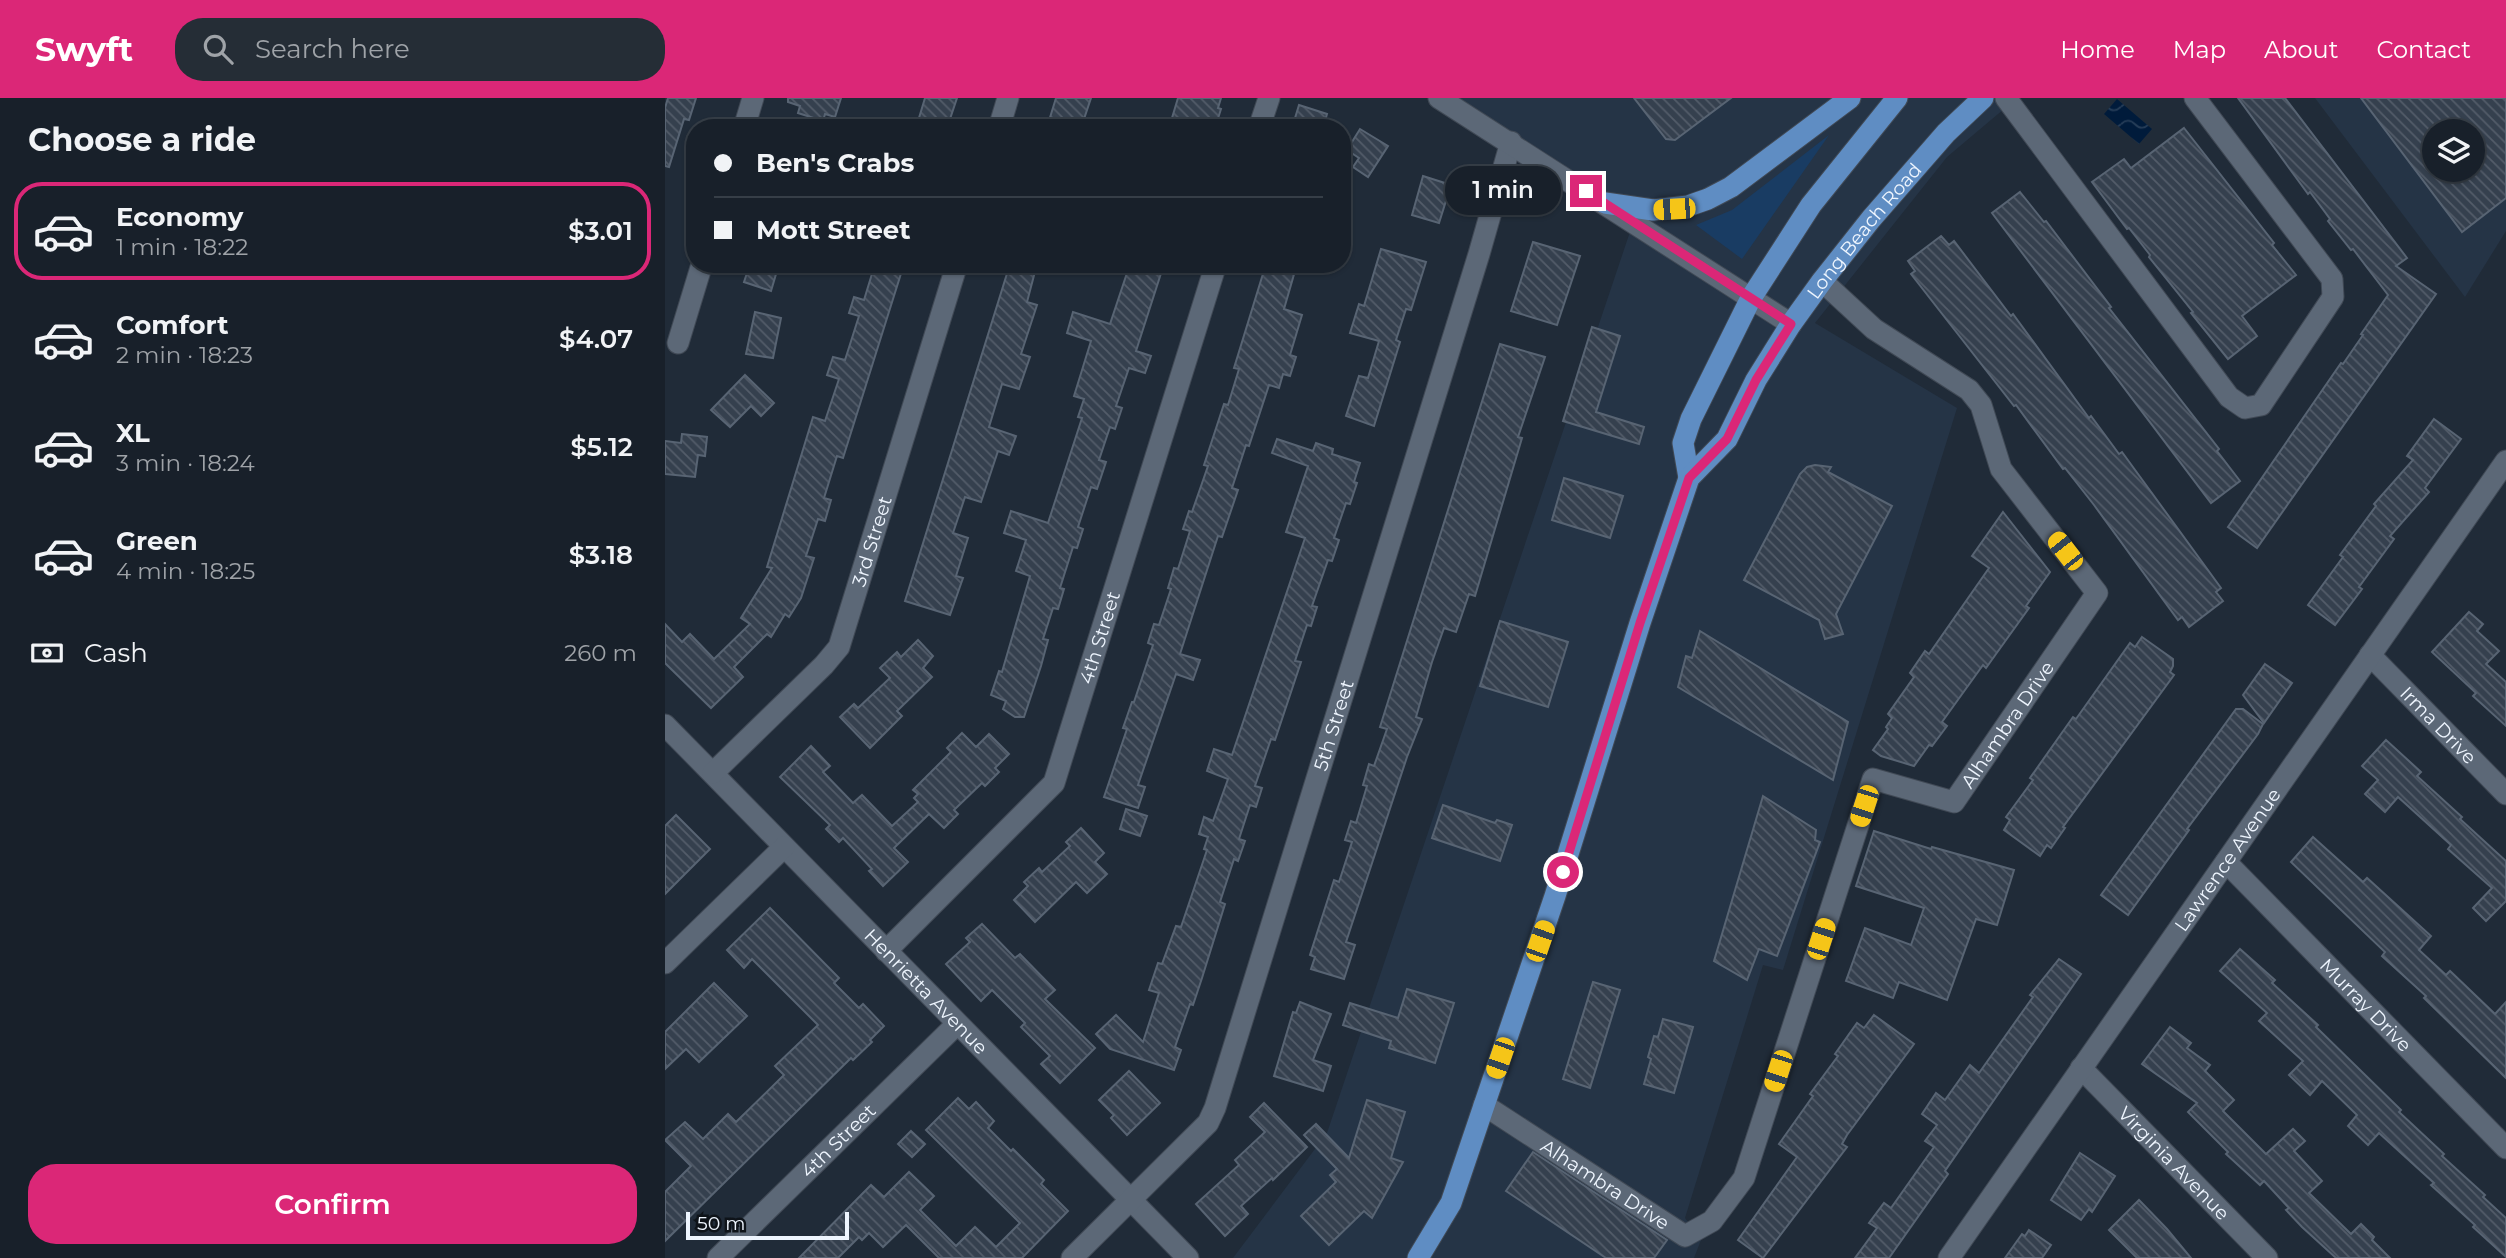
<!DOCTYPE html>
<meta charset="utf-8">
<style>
:root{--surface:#18202a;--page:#252d36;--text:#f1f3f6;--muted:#9fa3a8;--line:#363e47;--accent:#db2777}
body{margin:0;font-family:Montserrat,sans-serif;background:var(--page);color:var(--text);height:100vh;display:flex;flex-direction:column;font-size:26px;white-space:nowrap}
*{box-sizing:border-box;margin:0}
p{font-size:23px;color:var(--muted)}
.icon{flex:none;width:38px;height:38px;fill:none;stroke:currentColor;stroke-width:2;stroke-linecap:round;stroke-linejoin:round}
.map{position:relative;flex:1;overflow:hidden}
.drawer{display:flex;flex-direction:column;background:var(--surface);width:665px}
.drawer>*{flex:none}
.guide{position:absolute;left:21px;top:21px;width:665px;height:154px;border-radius:28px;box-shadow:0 2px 5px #0004,0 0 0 2px var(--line);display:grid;align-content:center;height:154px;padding:0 28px;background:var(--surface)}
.controls{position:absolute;left:1757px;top:21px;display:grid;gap:14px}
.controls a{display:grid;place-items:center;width:63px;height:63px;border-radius:50%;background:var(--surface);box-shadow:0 2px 5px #0004,0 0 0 2px var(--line);font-size:35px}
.scale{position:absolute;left:21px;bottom:18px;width:163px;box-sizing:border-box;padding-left:7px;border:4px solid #eef5fe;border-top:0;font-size:19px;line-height:24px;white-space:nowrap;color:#eef5fe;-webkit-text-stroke:5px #0e1319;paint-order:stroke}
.end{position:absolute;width:32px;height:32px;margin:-16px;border:9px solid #db2777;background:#fff;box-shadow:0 0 0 4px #fff}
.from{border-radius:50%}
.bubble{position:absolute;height:49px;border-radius:24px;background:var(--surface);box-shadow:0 2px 5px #0004,0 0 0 2px var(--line);font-size:23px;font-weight:600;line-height:49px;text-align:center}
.car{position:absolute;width:21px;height:42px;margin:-21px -10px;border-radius:9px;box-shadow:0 0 5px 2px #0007;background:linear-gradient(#f5c518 24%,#345 0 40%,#f5c518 0 76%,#345 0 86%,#f5c518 0)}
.guide b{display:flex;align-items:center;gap:24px;height:66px;font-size:26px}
.guide b+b{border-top:2px solid var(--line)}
.guide i{width:18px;height:18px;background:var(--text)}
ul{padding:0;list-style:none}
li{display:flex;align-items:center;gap:21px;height:98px;margin:0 14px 10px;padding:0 14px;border:4px solid transparent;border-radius:28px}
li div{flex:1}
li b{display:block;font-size:26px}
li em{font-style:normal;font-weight:600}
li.selected{border-color:var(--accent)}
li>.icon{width:63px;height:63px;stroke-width:1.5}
h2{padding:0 28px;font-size:32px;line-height:84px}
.pay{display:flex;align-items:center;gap:18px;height:77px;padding:0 28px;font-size:26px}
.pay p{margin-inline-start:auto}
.button{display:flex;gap:14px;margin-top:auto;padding:14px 28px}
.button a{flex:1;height:80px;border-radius:28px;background:var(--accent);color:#fff;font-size:28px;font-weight:600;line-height:80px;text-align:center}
header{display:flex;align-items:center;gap:42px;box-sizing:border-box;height:98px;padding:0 35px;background:var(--accent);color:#fff}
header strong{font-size:33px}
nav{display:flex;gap:38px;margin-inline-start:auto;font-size:24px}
.search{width:490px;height:63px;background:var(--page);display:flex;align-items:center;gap:18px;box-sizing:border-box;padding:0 24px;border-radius:28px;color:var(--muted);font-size:26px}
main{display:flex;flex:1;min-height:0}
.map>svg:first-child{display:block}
.built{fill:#253446;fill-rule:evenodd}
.green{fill:#193c63}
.water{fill:url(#water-waves)}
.building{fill:url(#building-back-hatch);stroke:#586473;stroke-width:2;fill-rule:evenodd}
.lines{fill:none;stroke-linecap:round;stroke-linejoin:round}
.street-casing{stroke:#404955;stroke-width:23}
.secondary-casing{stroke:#404955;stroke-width:23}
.primary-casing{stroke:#404955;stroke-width:23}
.street{stroke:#5c6877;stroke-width:21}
.secondary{stroke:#5c6877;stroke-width:21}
.primary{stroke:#5f8dc3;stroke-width:21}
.route{stroke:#db2777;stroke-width:9}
.labels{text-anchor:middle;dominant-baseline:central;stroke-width:7;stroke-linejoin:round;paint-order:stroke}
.street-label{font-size:19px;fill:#eef5fe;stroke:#0e1319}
</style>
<header>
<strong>Swyft</strong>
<div class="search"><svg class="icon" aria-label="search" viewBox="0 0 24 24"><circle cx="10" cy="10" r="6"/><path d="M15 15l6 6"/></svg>Search here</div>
<nav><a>Home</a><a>Map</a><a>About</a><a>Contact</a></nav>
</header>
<main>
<section class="drawer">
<h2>Choose a ride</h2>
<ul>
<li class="selected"><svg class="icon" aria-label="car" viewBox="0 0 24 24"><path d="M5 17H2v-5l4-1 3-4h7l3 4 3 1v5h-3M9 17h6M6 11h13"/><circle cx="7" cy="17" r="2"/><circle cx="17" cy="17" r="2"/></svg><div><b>Economy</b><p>1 min · 18:22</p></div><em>$3.01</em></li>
<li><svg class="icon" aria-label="car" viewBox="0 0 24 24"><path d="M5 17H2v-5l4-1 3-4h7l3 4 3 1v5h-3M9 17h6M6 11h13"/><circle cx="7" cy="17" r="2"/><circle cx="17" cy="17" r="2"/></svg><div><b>Comfort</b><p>2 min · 18:23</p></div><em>$4.07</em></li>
<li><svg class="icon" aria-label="car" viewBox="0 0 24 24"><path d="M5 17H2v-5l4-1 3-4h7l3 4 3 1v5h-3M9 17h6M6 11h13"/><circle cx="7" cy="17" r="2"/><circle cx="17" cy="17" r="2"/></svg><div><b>XL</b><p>3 min · 18:24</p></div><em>$5.12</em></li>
<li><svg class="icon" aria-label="car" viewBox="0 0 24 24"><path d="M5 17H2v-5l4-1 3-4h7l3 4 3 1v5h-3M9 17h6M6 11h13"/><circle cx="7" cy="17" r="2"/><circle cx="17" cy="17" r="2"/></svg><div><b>Green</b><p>4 min · 18:25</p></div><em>$3.18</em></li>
</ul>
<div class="pay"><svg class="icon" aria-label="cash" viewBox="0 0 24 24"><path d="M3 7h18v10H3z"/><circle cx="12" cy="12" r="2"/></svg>Cash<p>260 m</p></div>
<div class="button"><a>Confirm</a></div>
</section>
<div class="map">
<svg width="1841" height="1160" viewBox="0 0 1841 1160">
<defs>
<pattern id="water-waves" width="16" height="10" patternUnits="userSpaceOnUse" patternTransform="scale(1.75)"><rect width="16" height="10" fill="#001b3b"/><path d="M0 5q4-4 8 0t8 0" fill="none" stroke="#263d58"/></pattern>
<pattern id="building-back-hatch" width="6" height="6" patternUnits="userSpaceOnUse" patternTransform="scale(1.75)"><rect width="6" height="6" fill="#35404e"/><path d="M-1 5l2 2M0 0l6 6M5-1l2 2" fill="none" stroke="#535c69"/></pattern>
</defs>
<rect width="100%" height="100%" fill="#202b38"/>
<g class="built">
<polygon points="782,0 1352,0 1282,59 1150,225 1292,310 1118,872 1098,867 1020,1120 1036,1142 1029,1160 568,1160 662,1035 970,119"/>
<path d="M1650,0h191v133l-41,66zM1769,33h39v39h-39z"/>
</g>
<polygon class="green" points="1164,37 1077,161 1031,127 1067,112"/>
<polygon class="water" points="1452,1 1487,31 1474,46 1439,16"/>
<g class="building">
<polygon points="3,0 31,0 24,22 19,21 4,69 0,68 0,10"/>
<polygon points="123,0 176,0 170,19 160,16 158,23 133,15 135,8 123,4"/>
<polygon points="260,0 292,0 282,30 251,30"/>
<polygon points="391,0 426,0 416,30 395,30 383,26"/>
<polygon points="513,0 556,0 553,10 556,11 550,30 504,30"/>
<polygon points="969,0 1066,0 1010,42 1001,41"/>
<polygon points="1573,0 1620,0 1742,160 1731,168 1771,196 1592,450 1563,429 1676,265 1678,266 1698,237 1696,236 1723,197 1688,151 1686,152 1663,123 1665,121 1645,94 1643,96"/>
<path d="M1696,0h145v100l-44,34zM1769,33h39v39h-39z"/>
<polygon points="634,7 662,16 658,30 627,30"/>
<polygon points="1519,30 1609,145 1607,147 1631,177 1577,218 1592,238 1563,261 1526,215 1528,214 1484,159 1485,157 1464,130 1462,131 1427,84 1459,61 1466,70"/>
<polygon points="695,31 723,48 703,79 688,69 694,60 682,52"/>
<polygon points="758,78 786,87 774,125 747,117"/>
<polygon points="1355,94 1379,124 1381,123 1446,209 1444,210 1554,351 1552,353 1575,383 1546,405 1327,115"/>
<polygon points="1276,138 1284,147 1289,143 1346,218 1348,216 1424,320 1426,318 1454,356 1457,354 1556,490 1551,494 1558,503 1524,529 1517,519 1513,522 1429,407 1400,370 1398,371 1351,307 1349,308 1246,176 1250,173 1243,163"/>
<polygon points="868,144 915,158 892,227 846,213"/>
<polygon points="716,151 761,164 746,212 741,211 731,242 735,244 709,328 681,318 694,278 703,280 714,243 685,235 694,206 699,208"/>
<polygon points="85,166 114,166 106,193 79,184"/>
<polygon points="210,166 239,166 178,360 172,358 159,400 166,402 160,423 153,421 141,458 149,460 136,500 124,519 120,516 106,539 102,536 69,569 78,579 46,610 0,565 0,526 17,544 25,536 49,561 85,526 76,520 107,470 102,469 148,319 160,323 174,281 162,277 168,259 180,262 194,218 184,215 189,199 199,202"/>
<polygon points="345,166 372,166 362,204 372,207 356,256 365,259 354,291 337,286 324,329 351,338 344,357 333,353 316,404 300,399 288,435 303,440 291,478 298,480 285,517 240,503"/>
<polygon points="465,166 499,166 471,253 486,258 480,275 464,270 451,308 457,310 450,331 445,329 434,362 441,364 432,391 426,389 413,429 418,431 412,450 408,449 395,490 399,491 393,511 388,510 378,541 383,542 376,568 359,619 350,619 338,611 341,603 326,597 334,573 337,574 365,478 351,473 361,442 339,435 346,413 383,425 417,320 413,319 419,301 409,298 426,243 402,235 408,214 445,226"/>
<polygon points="601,166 632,166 619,211 637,217 625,257 631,259 625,278 618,276 614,290 604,287 584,348 581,347 567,390 573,392 557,439 553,438 515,556 535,562 528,582 511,576 473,687 480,689 473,710 439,699 462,631 458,630 467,604 469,604 488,547 483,545 489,526 494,527 506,491 503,490 509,470 513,471 525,433 518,431 524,413 527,414 543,368 539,367 559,306 563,307 574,271 569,270"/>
<polygon points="90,214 116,220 108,260 81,256"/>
<polygon points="927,229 955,238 931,314 979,329 974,346 898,323"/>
<polygon points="835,246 880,259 853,339 857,340 810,498 804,496 791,534 779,530 767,564 751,619 757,621 742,659 681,844 690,847 679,881 646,871 650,859 645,857 669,782 674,784 687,744 680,742 686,723 691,725 702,688 698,687 704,666 709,668 722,631 715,629"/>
<polygon points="80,277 109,305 96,318 86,308 65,329 46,312"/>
<polygon points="1769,321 1796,341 1760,390 1764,394 1725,438 1729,441 1694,489 1697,491 1670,527 1643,507 1678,459 1675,457 1711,408 1709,406 1748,362 1742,358"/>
<polygon points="17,336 42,339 40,358 33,357 30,379 0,376 0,343 16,345"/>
<polygon points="612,341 648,353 651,345 668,351 667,356 695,365 689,384 692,385 685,406 681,405 669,440 674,442 667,463 663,462 647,508 652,509 646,528 642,527 630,563 636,564 610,642 606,641 590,688 597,690 591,709 585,707 574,741 580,743 573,763 569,761 555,804 560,806 537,880 528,907 525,906 510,949 516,952 509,972 445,951 431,936 451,917 478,944 494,895 484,892 493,865 497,866 511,828 516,829 542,752 539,751 543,739 534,736 539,719 548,723 563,681 542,673 549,651 567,657 640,440 621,434 643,368 607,355"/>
<polygon points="1150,367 1166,369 1163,374 1227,408 1171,516 1178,536 1160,541 1154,522 1079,482 1135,376 1142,369"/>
<polygon points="899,380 958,398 945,440 887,422"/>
<polygon points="1338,414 1385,474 1361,508 1364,510 1331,556 1321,570 1318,567 1277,624 1282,628 1267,648 1264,647 1249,668 1216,658 1208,652 1223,631 1221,629 1227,620 1223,616 1249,579 1245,575 1260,553 1264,556 1324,470 1307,458"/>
<polygon points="1804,514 1818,526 1812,533 1834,553 1821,566 1841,584 1841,628 1808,598 1811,595 1767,554"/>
<polygon points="835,523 903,544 883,609 815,588"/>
<polygon points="1035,533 1183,624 1168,682 1013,589 1021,558 1027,560"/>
<polygon points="1477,539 1508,561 1508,568 1505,574 1509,577 1398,729 1400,730 1386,750 1382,747 1375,758 1339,732 1345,722 1341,719 1368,682 1365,680 1408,619 1411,621 1465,545 1470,549"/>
<polygon points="253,542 268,558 258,570 267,579 232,613 237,618 205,650 175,619 189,606 193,610 225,580 215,570 232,554 236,559"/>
<polygon points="1600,566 1627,585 1599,625 1578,597"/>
<polygon points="1571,611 1578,611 1598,626 1593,636 1522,731 1524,732 1463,817 1436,797"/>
<polygon points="297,635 311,649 324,636 344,656 330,670 334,674 320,688 317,685 289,712 293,716 279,730 264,716 229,750 243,764 218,788 204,773 207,771 178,740 174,744 161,731 165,727 115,679 146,648 165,668 158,674 188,705 197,697 227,728 253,704 249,700 253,696 248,692 286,654 282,650"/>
<polygon points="1721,642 1756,674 1752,678 1797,719 1795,721 1841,763 1841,803 1821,823 1808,810 1827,790 1783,751 1786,747 1733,699 1720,714 1700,696 1713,682 1697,668"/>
<polygon points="1098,698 1151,732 1150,742 1155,744 1112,858 1094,851 1082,882 1049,863"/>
<polygon points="778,707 830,725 832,722 847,727 835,763 767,740"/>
<polygon points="461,711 482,718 475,738 455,731"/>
<polygon points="11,717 45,751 0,796 0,728"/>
<polygon points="416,730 439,755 430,764 442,776 422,795 411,784 370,824 349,802 363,788 359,784 374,770 377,774 405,748 401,744"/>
<polygon points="1209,733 1266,751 1267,749 1349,772 1332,827 1311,821 1282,902 1234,884 1228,900 1181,883 1200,830 1246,847 1259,810 1191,788"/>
<polygon points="1648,739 1698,784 1702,780 1766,838 1754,852 1781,877 1785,873 1830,916 1841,904 1841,980 1759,900 1761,898 1717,858 1720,854 1626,764"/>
<polygon points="105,810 174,880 169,885 194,910 198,906 219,928 205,942 207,944 188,962 186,960 0,1143 0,1094 26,1068 0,1042 20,1024 38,1041 63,1016 71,1024 119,977 110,968 153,927 87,861 79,870 62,852"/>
<polygon points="317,826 350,860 355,856 390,892 380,901 430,950 395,985 376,966 385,958 356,929 360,925 327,892 316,903 281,866 305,844 301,840"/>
<polygon points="1575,851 1610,882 1607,885 1653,927 1651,929 1736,1012 1734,1014 1779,1056 1777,1058 1820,1097 1818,1099 1841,1120 1841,1159 1808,1129 1810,1127 1766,1087 1769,1085 1714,1035 1703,1047 1683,1028 1692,1017 1657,983 1645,997 1624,977 1638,963 1594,923 1602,915 1555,873"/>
<polygon points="1394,861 1416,876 1280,1073 1283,1076 1224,1160 1190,1160 1212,1130 1204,1125 1219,1105 1226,1110 1269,1049 1260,1043 1272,1027 1257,1016 1271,995 1280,1002 1305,967 1314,975 1368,899 1365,897"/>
<polygon points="928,884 955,892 925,990 898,981"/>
<polygon points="49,885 82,918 34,964 21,951 0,971 0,934"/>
<polygon points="742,891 789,905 770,965 724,950 726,943 678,927 685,905 733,920"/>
<polygon points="635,904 666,916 648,962 666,968 658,993 609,978 628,914 631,915"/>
<polygon points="1209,917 1249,946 1182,1037 1177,1046 1182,1049 1098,1160 1073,1142 1132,1059 1114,1046 1148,998 1145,996 1173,958 1170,956 1192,925 1199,930"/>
<polygon points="998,921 1028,929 1009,995 979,986 986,961 983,959 989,938 993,939"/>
<polygon points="1505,929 1526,945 1522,950 1545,967 1540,973 1569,1002 1558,1013 1601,1056 1628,1031 1640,1043 1629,1053 1657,1083 1644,1095 1686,1136 1696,1126 1709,1139 1707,1142 1725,1160 1671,1160 1637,1129 1621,1112 1624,1110 1599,1083 1595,1087 1561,1056 1563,1054 1523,1014 1532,1005 1477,966"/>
<polygon points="464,973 495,1005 462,1037 446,1020 449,1017 434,1002"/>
<polygon points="293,1000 304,1011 311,1004 329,1023 323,1030 346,1053 348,1051 379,1082 376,1086 403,1113 357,1160 274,1160 241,1127 218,1149 204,1135 197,1142 194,1139 173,1160 134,1160 206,1087 219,1099 244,1074 269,1098 255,1112 291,1148 310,1129 331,1149 355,1125 261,1032"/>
<polygon points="702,1002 740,1014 726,1060 738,1064 707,1120 699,1113 664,1147 636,1118 671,1084 665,1077 672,1071 639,1037 651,1026 684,1060"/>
<polygon points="599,1005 642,1049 608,1082 607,1080 576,1108 583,1116 560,1138 531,1106 574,1067 570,1062 600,1034 585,1019"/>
<polygon points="246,1033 260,1046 247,1059 233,1046"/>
<polygon points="868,1054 1002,1142 989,1160 941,1160 841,1093"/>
<polygon points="1415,1055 1450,1078 1427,1114 1424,1111 1416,1122 1386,1102"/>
<polygon points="1474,1102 1502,1131 1526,1160 1472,1160 1444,1132"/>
<polygon points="1364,1132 1386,1147 1377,1160 1340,1160 1357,1136 1360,1138"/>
</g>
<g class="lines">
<defs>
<g id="street">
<polyline points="1341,0 1564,299 1580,310 1596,307 1668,199 1667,181 1530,0"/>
<polyline points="79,30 88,0"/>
<polyline points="334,30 343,0"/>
<polyline points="594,30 604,0"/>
<polyline points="13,245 37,166"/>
<path id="s1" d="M1705,557l136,139"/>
<path id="s2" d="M0,627l523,533"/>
<path id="s3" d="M48,675l111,-108 15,-18 118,-383"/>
<path id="s4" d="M1561,764l280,286"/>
<path id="s5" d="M221,853l168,-168 162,-519"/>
<polyline points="0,865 119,749"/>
<path id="s6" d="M1416,970l186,190"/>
<path id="s7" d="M819,1007l201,131 27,-15 32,-43 129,-399 81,23 143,-209 -96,-124 -20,-64 -12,-15 -95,-61 -52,-48"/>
<path id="s8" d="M53,1160l239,-234"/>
<path id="s9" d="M407,1160l136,-135 7,-15 264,-854 32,-112"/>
<path id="s10" d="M1284,1160l557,-797"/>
</g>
<polyline id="secondary" points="774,0 1126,226"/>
<g id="primary">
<polyline points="940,105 988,112 1023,108 1043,101 1066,89 1185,0"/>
<polyline points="1024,380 1018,345 1026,321 1086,200 1146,107 1232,0"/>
<path id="s11" d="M753,1160l33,-55 104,-307 85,-273 49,-145 38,-39 29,-59 35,-56 31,-43 49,-62 75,-86 37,-35"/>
</g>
</defs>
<use href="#street" class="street-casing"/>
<use href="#secondary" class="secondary-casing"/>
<use href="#primary" class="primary-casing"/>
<use href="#street" class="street"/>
<use href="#secondary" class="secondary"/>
<use href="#primary" class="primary"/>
</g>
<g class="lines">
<polyline class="route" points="898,774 975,525 1024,380 1062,341 1091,282 1126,226 921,93"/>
</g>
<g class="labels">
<g class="street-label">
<text stroke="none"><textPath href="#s11" startOffset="1132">Long Beach Road</textPath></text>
<text stroke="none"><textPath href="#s3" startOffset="289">3rd Street</textPath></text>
<text stroke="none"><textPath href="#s5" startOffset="390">4th Street</textPath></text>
<text stroke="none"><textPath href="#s9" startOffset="609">5th Street</textPath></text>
<text stroke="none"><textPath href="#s7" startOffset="922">Alhambra Drive</textPath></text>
<text stroke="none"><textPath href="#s1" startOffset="98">Irma Drive</textPath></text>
<text stroke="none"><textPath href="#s10" startOffset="486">Lawrence Avenue</textPath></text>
<text stroke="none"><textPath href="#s2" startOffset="373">Henrietta Avenue</textPath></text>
<text stroke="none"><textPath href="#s4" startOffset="200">Murray Drive</textPath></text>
<text stroke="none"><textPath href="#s8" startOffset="168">4th Street</textPath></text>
<text stroke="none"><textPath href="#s6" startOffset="133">Virginia Avenue</textPath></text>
<text stroke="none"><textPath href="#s7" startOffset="145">Alhambra Drive</textPath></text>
</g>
</g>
</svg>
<div class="controls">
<a><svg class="icon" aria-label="layers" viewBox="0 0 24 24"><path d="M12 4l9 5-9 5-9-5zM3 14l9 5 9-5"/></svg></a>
</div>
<div class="scale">50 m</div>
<i class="end from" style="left:898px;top:774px"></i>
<i class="end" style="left:921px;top:93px"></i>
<div class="bubble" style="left:780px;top:68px;width:116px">1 min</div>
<i class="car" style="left:1009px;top:111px;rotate:267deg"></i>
<i class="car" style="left:1400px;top:453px;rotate:322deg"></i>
<i class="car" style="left:1199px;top:708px;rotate:198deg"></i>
<i class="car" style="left:1156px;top:841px;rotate:18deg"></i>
<i class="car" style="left:875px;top:843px;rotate:19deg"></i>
<i class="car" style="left:835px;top:960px;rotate:199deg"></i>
<i class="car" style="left:1113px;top:973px;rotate:198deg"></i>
<div class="guide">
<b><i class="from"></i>Ben's Crabs</b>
<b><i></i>Mott Street</b>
</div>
</div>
</main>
